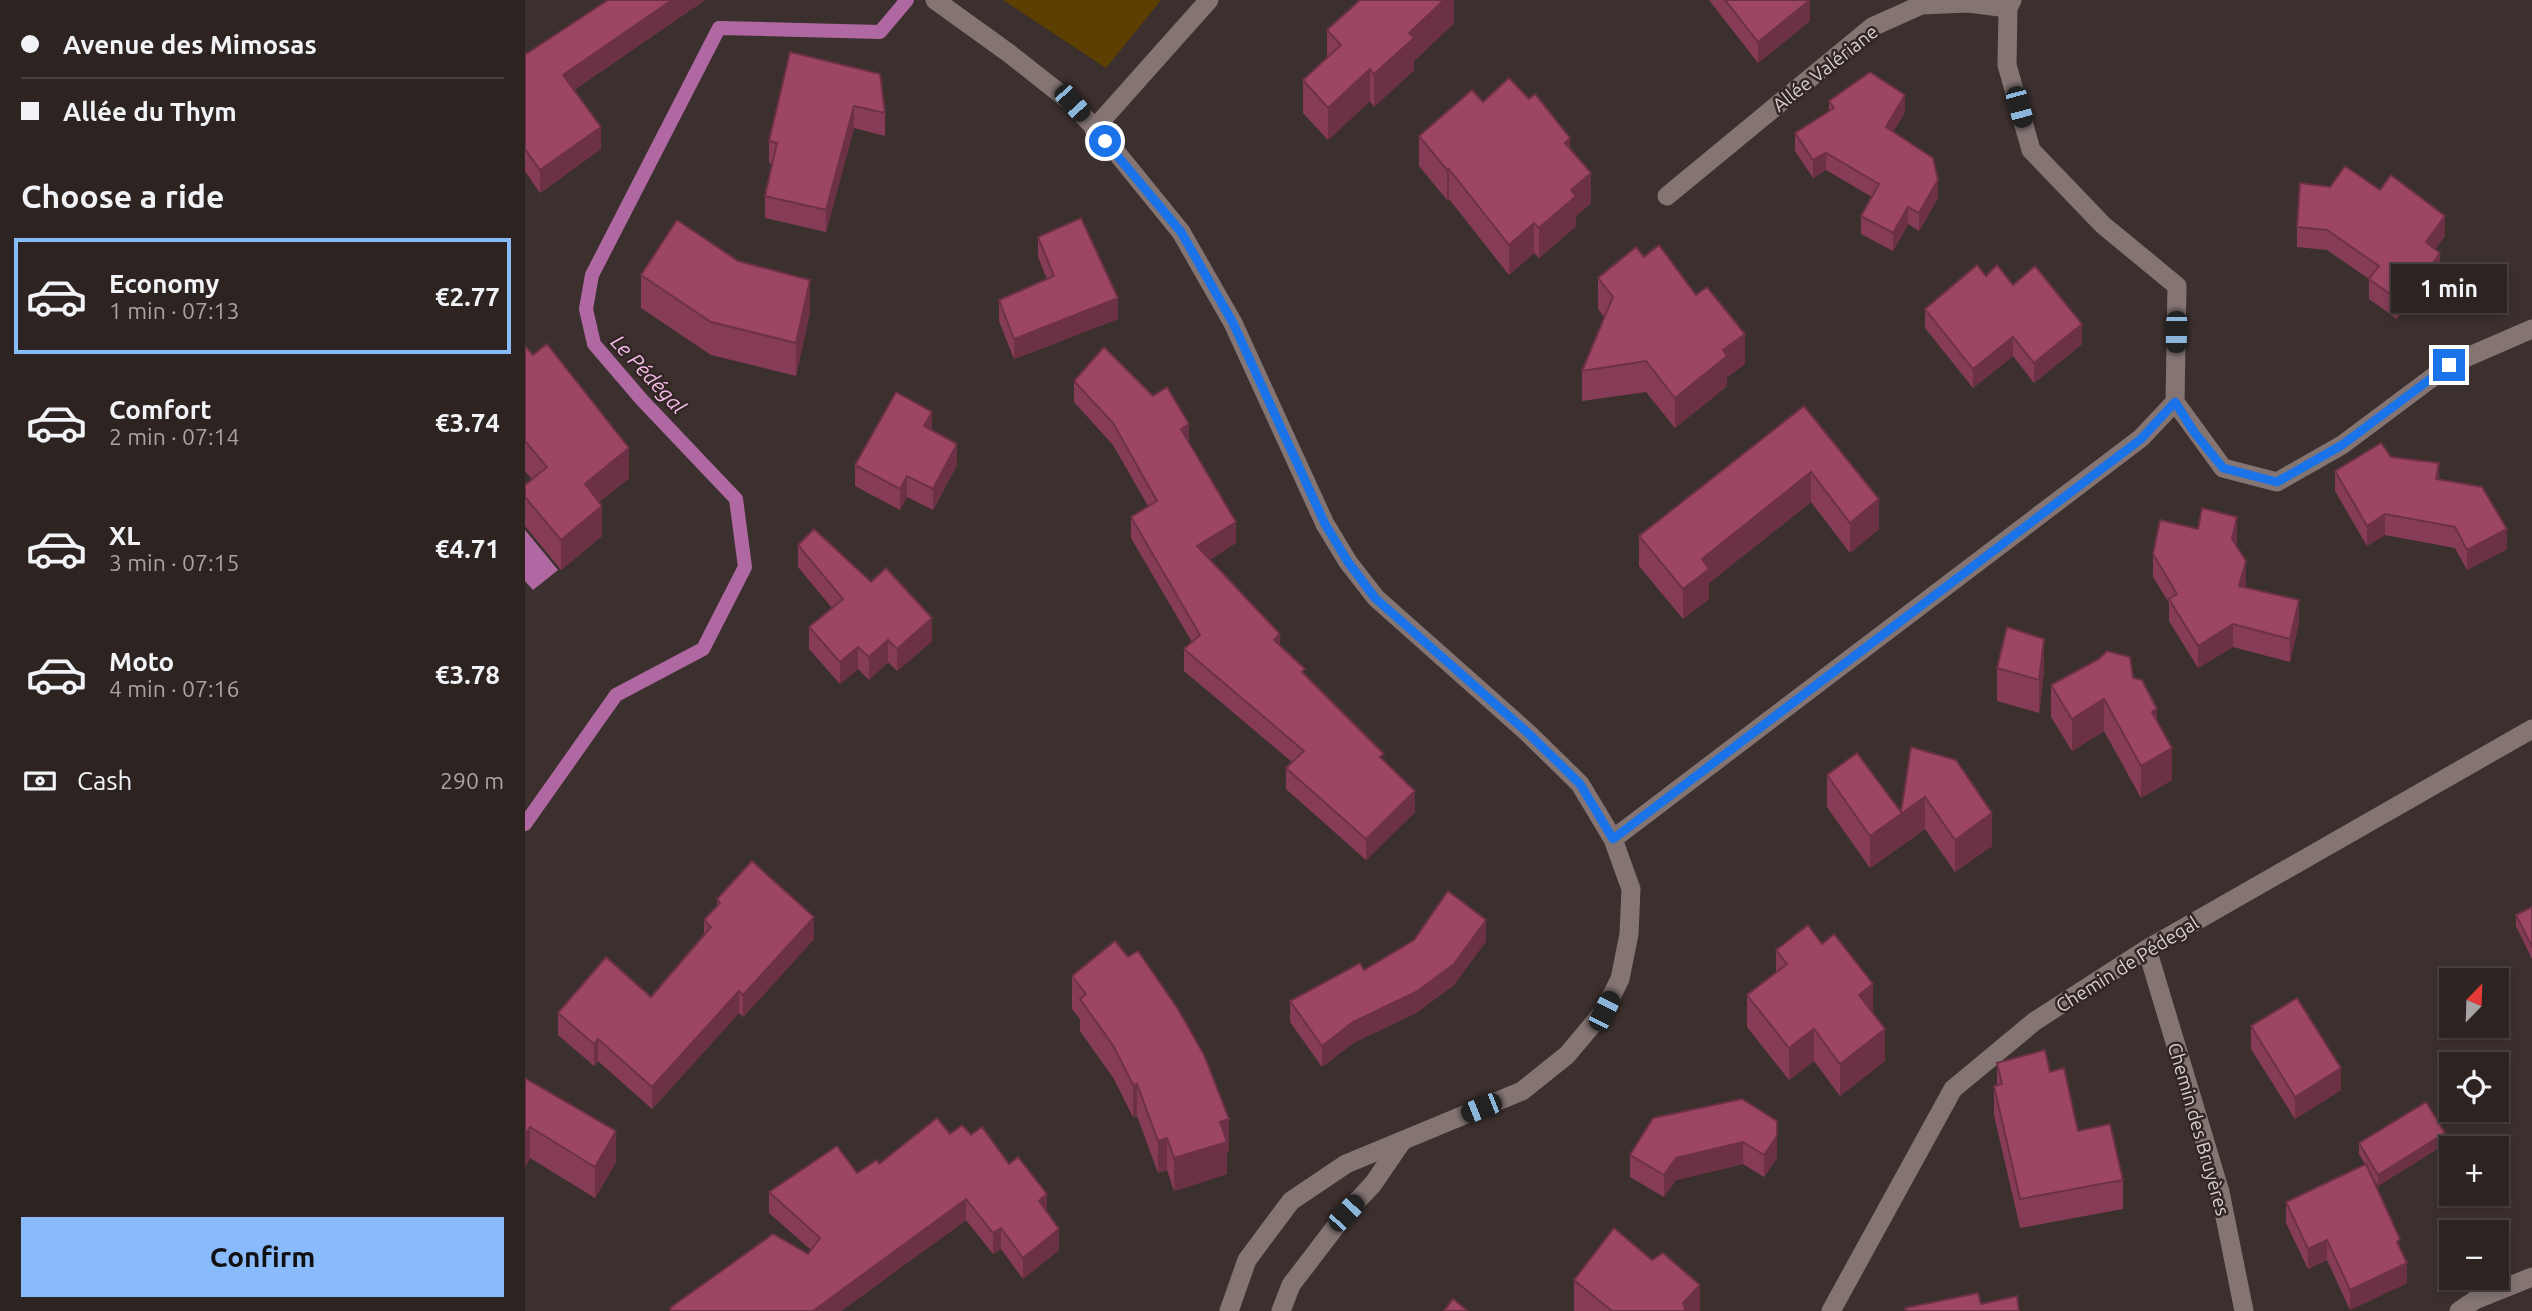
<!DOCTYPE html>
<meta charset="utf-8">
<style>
:root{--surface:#2d2422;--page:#352c2a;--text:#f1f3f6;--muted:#a7a4a5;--line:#484140;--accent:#88bafc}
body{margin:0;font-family:Ubuntu,sans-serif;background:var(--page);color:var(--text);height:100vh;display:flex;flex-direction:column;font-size:26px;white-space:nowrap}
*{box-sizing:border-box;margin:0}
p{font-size:23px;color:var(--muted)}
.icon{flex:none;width:38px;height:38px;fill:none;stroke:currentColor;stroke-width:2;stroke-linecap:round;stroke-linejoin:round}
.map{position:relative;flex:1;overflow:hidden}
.drawer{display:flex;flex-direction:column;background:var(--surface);width:525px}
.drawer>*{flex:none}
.banner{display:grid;align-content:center;height:154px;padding:0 21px;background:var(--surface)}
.needle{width:46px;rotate:23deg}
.tools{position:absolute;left:1914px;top:968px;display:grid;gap:14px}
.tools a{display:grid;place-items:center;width:70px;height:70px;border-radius:0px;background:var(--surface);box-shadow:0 4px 10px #0003,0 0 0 2px var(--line);font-size:35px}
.end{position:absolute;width:32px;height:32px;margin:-16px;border:9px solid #1a73e8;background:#fff;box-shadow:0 0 0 4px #fff}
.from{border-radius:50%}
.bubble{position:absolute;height:49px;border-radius:0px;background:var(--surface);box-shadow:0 4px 10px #0003,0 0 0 2px var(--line);font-size:23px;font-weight:600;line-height:49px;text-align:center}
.car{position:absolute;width:21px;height:42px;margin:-21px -10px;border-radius:9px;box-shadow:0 0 5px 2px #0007;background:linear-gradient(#222 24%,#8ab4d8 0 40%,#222 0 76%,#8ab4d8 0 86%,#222 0)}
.banner b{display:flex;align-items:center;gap:24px;height:66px;font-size:26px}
.banner b+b{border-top:2px solid var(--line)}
.banner i{width:18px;height:18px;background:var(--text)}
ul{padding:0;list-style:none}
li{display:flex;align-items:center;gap:21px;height:116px;margin:0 14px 10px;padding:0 7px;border:4px solid transparent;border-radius:0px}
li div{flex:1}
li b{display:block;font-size:26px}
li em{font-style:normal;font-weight:600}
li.selected{border-color:var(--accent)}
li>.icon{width:63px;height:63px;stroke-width:1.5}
h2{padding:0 21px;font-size:32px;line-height:84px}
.pay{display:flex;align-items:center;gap:18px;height:77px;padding:0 21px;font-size:26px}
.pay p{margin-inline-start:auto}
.action{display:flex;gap:14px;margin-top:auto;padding:14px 21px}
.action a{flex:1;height:80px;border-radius:0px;background:var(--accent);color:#111;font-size:28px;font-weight:600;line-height:80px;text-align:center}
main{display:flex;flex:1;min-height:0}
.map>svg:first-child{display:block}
.green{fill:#5d4001}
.water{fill:#b068a3}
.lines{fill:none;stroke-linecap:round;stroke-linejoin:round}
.stream{stroke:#b068a3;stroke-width:14}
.minor{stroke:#847573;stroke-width:19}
.tertiary{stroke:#847573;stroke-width:19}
.wall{fill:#863c56}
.shaded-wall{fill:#6d3146}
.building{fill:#9c4664;stroke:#6d3146;stroke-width:2}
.route{stroke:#1a73e8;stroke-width:9}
.labels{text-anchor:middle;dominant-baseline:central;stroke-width:5;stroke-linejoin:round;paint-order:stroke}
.street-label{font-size:19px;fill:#d8d0cf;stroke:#322624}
.water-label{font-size:21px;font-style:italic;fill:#f6bcea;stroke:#322624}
</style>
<main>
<section class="drawer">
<div class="banner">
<b><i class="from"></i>Avenue des Mimosas</b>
<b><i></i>Allée du Thym</b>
</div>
<h2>Choose a ride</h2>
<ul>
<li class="selected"><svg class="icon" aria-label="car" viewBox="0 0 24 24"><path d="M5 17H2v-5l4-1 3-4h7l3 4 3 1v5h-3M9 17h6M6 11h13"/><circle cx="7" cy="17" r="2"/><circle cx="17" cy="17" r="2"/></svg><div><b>Economy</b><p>1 min · 07:13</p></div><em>€2.77</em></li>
<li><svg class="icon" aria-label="car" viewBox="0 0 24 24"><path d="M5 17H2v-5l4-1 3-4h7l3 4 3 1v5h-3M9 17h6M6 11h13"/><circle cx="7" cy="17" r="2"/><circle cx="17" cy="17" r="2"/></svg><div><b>Comfort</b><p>2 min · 07:14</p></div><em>€3.74</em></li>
<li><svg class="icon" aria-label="car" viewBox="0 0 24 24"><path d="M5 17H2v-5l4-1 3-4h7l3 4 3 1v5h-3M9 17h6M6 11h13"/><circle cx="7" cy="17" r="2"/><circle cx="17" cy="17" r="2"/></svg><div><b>XL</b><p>3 min · 07:15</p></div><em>€4.71</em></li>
<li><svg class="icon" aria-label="car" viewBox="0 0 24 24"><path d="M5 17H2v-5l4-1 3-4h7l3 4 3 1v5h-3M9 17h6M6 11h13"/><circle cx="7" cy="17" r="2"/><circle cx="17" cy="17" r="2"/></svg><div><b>Moto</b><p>4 min · 07:16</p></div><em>€3.78</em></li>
</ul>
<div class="pay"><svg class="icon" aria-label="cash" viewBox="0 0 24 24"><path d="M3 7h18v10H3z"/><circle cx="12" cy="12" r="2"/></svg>Cash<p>290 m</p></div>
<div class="action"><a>Confirm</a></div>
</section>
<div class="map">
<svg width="2007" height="1311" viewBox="0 0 2007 1311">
<rect width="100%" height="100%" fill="#3c302e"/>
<polygon class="green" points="478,0 636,0 581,68"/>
<polygon class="water" points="0,530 33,570 8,590 0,581"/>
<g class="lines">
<polyline class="stream" points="0,824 91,695 178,649 220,567 211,499 117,400 69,344 61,309 67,275 194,28 355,32 382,0"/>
<g class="minor">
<polyline points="569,129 684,0"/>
<polyline points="1142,196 1347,27 1396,5 1443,3 1483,8"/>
<polyline points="1650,402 1698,468 1752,482 1817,445 1924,365 2007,329"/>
<polyline points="1088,839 1616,438 1650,402 1652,286 1578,225 1506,150 1482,65 1483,8 1487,0"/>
<polyline points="1622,949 1695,1192 1719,1311"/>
<polyline points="1306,1311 1428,1089 1510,1021 1622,949 2007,729"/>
<polyline points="1934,1311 1950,1300 2007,1277"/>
</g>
<g class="tertiary">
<polyline points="410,0 485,54 547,103 591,152 656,232 708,323 800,524 823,562 851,598 1004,734 1055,784 1088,839 1106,889 1104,934 1095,979 1079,1011 1042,1055 997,1091 821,1164 766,1201 722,1260 704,1311"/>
<polyline points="756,1311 766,1285 821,1213 848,1184 876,1143"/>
</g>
</g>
<g class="wall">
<polygon points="180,0 49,90 76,149 15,193 0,171 0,52 1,54"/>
<polygon points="929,0 929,23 889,61 889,70 849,107 845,101 803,140 778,113 778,80 802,58 802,30"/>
<polygon points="1184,0 1284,0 1285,21 1233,63"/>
<polygon points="265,52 360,113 360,136 329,128 301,232 240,218 240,196 247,164 244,163 244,141"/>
<polygon points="1304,101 1380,112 1368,132 1413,198 1394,231 1383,224 1368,251 1336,234 1336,216 1347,197 1301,170 1288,178 1270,151 1270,133 1304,111"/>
<polygon points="958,102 1045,150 1066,203 1051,216 1051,226 1014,258 1009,253 984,275 924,199 922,200 894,166 894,136"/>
<polygon points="1772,227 1920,236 1910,249 1915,272 1894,302 1887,298 1872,319 1844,299 1844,279 1802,250 1772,247"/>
<polygon points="513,237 593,319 489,359 474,321 474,300 522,279 513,257"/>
<polygon points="1119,257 1220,364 1202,377 1202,386 1150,428 1121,392 1057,401 1057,371 1079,317 1073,309 1073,278"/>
<polygon points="116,275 285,312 271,376 186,355 116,308"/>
<polygon points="1488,285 1557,344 1509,383 1488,356 1448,388 1400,328 1400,309"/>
<polygon points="0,346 104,478 74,502 77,536 36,570 0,526 0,485 7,479 0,471"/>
<polygon points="549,381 664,442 711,543 684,560 780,674 859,761 890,812 841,860 761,789 761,768 767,762 659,671 659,649 667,642 606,538 606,517 623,506 588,445 549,402"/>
<polygon points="1279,406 1354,529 1325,553 1286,502 1184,583 1184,599 1158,619 1114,566 1114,536"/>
<polygon points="407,430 432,465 408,510 382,497 375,510 330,486 330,465"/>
<polygon points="1866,457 1914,480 1982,549 1942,570 1930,548 1860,535 1842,546 1810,491 1810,471"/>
<polygon points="1712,539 1711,546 1721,584 1720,587 1774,623 1765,662 1708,647 1673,668 1644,621 1644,603 1628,577 1628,554"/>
<polygon points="273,545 407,641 372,671 363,662 344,680 333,669 315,684 284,649 284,627 307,608 273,567"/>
<polygon points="1472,668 1519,671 1514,713 1472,701"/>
<polygon points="1608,678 1632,721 1647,780 1616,798 1579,731 1547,751 1526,717 1526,685"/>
<polygon points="1386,747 1467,846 1430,872 1400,829 1345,868 1302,807 1302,775 1376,812"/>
<polygon points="192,899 289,939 218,1017 214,1013 127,1109 73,1061 69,1066 33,1035 33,1013 126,997 179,934 179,920 192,906"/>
<polygon points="2007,907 2007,959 1991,926 1991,915"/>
<polygon points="961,941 929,985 891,1013 828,1043 797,1067 765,1022 765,1001 839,970"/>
<polygon points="1251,950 1348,1012 1360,1061 1315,1096 1289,1061 1264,1080 1222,1027 1222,995 1251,972"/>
<polygon points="547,976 704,1151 702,1152 702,1174 649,1191 642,1170 633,1173 612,1116 608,1117 589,1079 555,1031 555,1019 547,1009"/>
<polygon points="1726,1026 1816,1090 1770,1119 1726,1049"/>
<polygon points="1472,1063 1525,1072 1553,1131 1598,1180 1598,1209 1495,1228 1469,1115 1469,1086 1472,1085"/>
<polygon points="0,1078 91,1162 70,1198 5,1158 0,1167"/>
<polygon points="1217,1099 1252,1158 1239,1177 1218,1164 1151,1180 1139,1197 1105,1177 1105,1155"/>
<polygon points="425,1134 446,1135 484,1164 522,1213 534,1250 498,1279 476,1249 468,1254 441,1220 316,1311 145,1311 145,1308 283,1254 286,1250 244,1213 244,1192 332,1173"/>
<polygon points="1834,1143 1920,1144 1853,1186 1843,1169 1875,1247 1882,1283 1825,1310 1802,1260 1783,1269 1761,1223 1761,1202 1840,1164 1834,1154"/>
<polygon points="1049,1280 1175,1311 1049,1311"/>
</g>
<g class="shaded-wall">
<polygon points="147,0 180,0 38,97 38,75"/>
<polygon points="919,0 929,0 929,23 889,61 889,70 849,107 849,74 884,33"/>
<polygon points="1285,0 1285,21 1233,63 1233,42"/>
<polygon points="845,69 845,101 803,140 803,108"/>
<polygon points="1380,95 1380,112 1361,144 1361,127"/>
<polygon points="329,106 329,128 301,232 301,210"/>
<polygon points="76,127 76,149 15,193 15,170"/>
<polygon points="1045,138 1045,168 1040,143"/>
<polygon points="1301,153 1301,170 1288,178 1288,160"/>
<polygon points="924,169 924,199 922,200 922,170"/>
<polygon points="1066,173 1066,203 1051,216 1051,226 1014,258 1014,228 1046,190"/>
<polygon points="1413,180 1413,198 1394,231 1394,213"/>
<polygon points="1383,207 1383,224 1368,251 1368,233"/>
<polygon points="1920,216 1920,236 1901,262 1901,242"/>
<polygon points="1009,223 1009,253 984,275 984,245"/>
<polygon points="1915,253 1915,272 1894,302 1894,283"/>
<polygon points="1887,278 1887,298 1872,319 1872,299"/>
<polygon points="285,280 285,312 271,376 271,343"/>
<polygon points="593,298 593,319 489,359 489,339"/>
<polygon points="1557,324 1557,344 1509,383 1509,363"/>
<polygon points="1220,334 1220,364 1202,377 1202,386 1150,428 1150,398 1198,350"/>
<polygon points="1488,337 1488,356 1448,388 1448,369"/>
<polygon points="407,412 407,433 399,426"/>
<polygon points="664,424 664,445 656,429"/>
<polygon points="432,444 432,465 408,510 408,489"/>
<polygon points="104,448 104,478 60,514 60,484"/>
<polygon points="1914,463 1914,484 1911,479"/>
<polygon points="1286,472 1286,502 1184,583 1184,599 1158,619 1158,589 1177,559"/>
<polygon points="382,476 382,497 375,510 375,489"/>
<polygon points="1354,499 1354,529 1325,553 1325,523"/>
<polygon points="77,506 77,536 36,570 36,540"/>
<polygon points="1860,514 1860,535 1842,546 1842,526"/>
<polygon points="1712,517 1712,539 1707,562 1707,539"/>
<polygon points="711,522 711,543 672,568 672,546"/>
<polygon points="1982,529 1982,549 1942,570 1942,550"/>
<polygon points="1721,561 1721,584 1714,608 1714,586"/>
<polygon points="1774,600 1774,623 1765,662 1765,639"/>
<polygon points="407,618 407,641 372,671 372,649"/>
<polygon points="1708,624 1708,647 1673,668 1673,646"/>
<polygon points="755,634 755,655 749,640"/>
<polygon points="1519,639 1519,671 1514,713 1514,680"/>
<polygon points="363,640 363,662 344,680 344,657"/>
<polygon points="333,647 333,669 315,684 315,662"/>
<polygon points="1579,699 1579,731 1547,751 1547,719"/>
<polygon points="1632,709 1632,741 1627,712"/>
<polygon points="1647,748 1647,780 1616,798 1616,766"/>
<polygon points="890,791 890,812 841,860 841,839"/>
<polygon points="1400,797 1400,829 1345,868 1345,836"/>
<polygon points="1467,813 1467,846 1430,872 1430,840"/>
<polygon points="289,917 289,939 218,1017 218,995"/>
<polygon points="961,920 961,941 929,985 891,1013 828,1043 797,1067 797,1046"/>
<polygon points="1348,984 1348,1016 1334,995"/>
<polygon points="214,991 214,1013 127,1109 127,1087"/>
<polygon points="1289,1029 1289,1061 1264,1080 1264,1048"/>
<polygon points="1360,1029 1360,1061 1315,1096 1315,1064"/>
<polygon points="73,1039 73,1061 69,1066 69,1044"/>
<polygon points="1816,1068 1816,1090 1770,1119 1770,1097"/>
<polygon points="612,1084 612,1116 608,1117 608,1085"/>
<polygon points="704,1119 704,1151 702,1152 702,1174 649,1191 649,1158 695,1122"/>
<polygon points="5,1127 5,1158 0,1167 0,1135"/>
<polygon points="91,1131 91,1162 70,1198 70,1167"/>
<polygon points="1920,1133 1920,1144 1853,1186 1853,1175"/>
<polygon points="1252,1136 1252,1158 1239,1177 1239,1155"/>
<polygon points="642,1138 642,1170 633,1173 633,1141"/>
<polygon points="1218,1142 1218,1164 1151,1180 1139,1197 1139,1175 1151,1158"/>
<polygon points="522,1194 522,1215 514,1201"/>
<polygon points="441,1199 441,1220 316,1311 288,1311"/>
<polygon points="476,1228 476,1249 468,1254 468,1233"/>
<polygon points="534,1229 534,1250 498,1279 498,1258"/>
<polygon points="1802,1240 1802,1260 1783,1269 1783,1249"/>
<polygon points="1882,1263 1882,1283 1825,1310 1825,1290"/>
<polygon points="1175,1285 1175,1311 1158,1311 1158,1303"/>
</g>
<g class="building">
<polygon points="83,0 147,0 38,75 76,127 15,170 0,149 0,52 1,54"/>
<polygon points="835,0 919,0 884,33 889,38 849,74 845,69 803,108 778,80 816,45 802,30"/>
<polygon points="1200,0 1285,0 1233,42"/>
<polygon points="265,52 355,74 360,113 329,106 301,210 240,196 252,143 244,141"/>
<polygon points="1345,72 1380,95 1361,127 1408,158 1413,180 1394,213 1383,207 1368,233 1336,216 1354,184 1301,153 1288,160 1270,133 1309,108 1304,101"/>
<polygon points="984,78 1004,99 1010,94 1045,138 1040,143 1066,173 1046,190 1051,196 1014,228 1009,223 984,245 924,169 922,170 894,136 947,90 958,102"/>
<polygon points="1820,166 1855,190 1866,175 1920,216 1901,242 1915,253 1894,283 1887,278 1872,299 1844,279 1854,266 1802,230 1772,227 1775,183 1805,187"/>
<polygon points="556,218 593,298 489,339 474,300 529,276 513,237"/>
<polygon points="152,220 213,261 285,280 271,343 186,322 116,275"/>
<polygon points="1134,245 1171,295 1182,287 1220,334 1198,350 1202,356 1150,398 1121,361 1057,371 1088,297 1073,278 1111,247 1119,257"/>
<polygon points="1452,265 1461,276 1472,265 1488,285 1510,266 1557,324 1509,363 1488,337 1448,369 1400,309"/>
<polygon points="22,344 104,448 60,484 77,506 36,540 0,497 0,485 22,467 0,441 0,346 8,355"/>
<polygon points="579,347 628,396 642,387 664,424 656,429 711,522 672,546 755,634 749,640 780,669 777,672 859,754 855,757 890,791 841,839 761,768 779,751 659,649 675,635 606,517 632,501 588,423 549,381"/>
<polygon points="371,392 407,412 399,426 432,444 408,489 382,476 375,489 330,465"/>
<polygon points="1279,406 1354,499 1325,523 1286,472 1177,559 1184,569 1158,589 1114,536"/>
<polygon points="1856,443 1866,457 1914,463 1911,479 1957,487 1982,529 1942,550 1930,527 1860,514 1842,526 1810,471"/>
<polygon points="1677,508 1712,517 1707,539 1721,561 1714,586 1774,600 1765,639 1708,624 1673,646 1644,599 1652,594 1628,554 1635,520 1673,529"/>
<polygon points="289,529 346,582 361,568 407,618 372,649 363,640 344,657 333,647 315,662 284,627 318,599 273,545"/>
<polygon points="1482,627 1519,639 1514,680 1472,668"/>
<polygon points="1582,651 1605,657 1608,678 1617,680 1632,709 1627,712 1647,748 1616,766 1579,699 1547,719 1526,685 1574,659"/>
<polygon points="1386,747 1431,760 1467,813 1430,840 1400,797 1345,836 1302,775 1332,753 1376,812"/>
<polygon points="227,861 289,917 218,995 214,991 127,1087 73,1039 69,1044 33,1013 81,957 126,997 186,927 179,920 195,903 192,899"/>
<polygon points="923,891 961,920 929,964 891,992 828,1022 797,1046 765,1001 835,963 839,970 889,940"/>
<polygon points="2007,907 2007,947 1991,915"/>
<polygon points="1283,925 1297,944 1309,934 1348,984 1334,995 1360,1029 1315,1064 1289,1029 1264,1048 1222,995 1262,964 1251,950"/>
<polygon points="590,941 603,957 613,951 653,1009 679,1055 704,1119 695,1122 702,1142 649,1158 642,1138 633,1141 612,1084 608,1085 589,1047 555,999 561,994 547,976"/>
<polygon points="1772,998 1816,1068 1770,1097 1726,1026"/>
<polygon points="1520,1050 1525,1072 1539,1068 1553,1131 1585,1124 1598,1180 1495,1199 1469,1086 1477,1084 1472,1063"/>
<polygon points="0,1078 91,1131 70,1167 5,1127 0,1135"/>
<polygon points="1217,1099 1252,1121 1252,1136 1239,1155 1218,1142 1151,1158 1139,1175 1105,1155 1128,1118"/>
<polygon points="1901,1102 1920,1133 1853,1175 1834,1143"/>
<polygon points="412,1118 425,1134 437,1125 446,1135 457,1127 484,1164 493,1157 522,1194 514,1201 534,1229 498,1258 476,1228 468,1233 441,1199 288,1311 147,1311 145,1308 248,1234 283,1254 295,1238 244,1192 312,1146 332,1173 352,1160 354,1164"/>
<polygon points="1841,1164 1875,1239 1872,1242 1882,1263 1825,1290 1802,1240 1783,1249 1761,1202"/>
<polygon points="1089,1228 1127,1260 1138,1253 1175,1285 1158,1303 1161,1311 1087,1311 1049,1280"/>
<polygon points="1453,1293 1456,1304 1492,1296 1494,1311 1381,1311 1380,1308"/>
<polygon points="928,1299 943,1311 919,1311"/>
</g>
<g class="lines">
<polyline class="route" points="580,141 656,232 708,323 800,524 823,562 850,598 1004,734 1055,784 1088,839 1616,439 1650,402 1669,432 1698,468 1752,482 1817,445 1924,365"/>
</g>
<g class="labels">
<g class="street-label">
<text transform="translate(1300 68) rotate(-38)">Allée Valériane</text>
<text transform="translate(1602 964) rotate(-32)">Chemin de Pédegal</text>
<text transform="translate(1674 1129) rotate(74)">Chemin des Bruyères</text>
</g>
<g class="water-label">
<text transform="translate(124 374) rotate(47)">Le Pédégal</text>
</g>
</g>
</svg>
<div class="tools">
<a><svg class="needle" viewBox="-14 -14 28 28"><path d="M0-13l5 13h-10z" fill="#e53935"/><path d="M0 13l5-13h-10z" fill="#a7a4a5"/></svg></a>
<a><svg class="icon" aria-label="locate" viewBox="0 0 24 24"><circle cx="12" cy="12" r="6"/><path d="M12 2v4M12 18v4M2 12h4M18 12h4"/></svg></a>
<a>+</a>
<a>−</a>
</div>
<i class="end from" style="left:580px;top:141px"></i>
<i class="end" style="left:1924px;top:365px"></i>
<div class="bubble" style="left:1866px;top:264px;width:116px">1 min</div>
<i class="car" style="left:547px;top:103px;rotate:138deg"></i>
<i class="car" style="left:1494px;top:107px;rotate:165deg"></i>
<i class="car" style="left:1651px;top:332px;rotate:181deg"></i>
<i class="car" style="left:1079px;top:1011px;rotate:27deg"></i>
<i class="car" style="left:956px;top:1108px;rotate:248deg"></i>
<i class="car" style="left:821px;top:1213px;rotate:43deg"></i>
</div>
</main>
